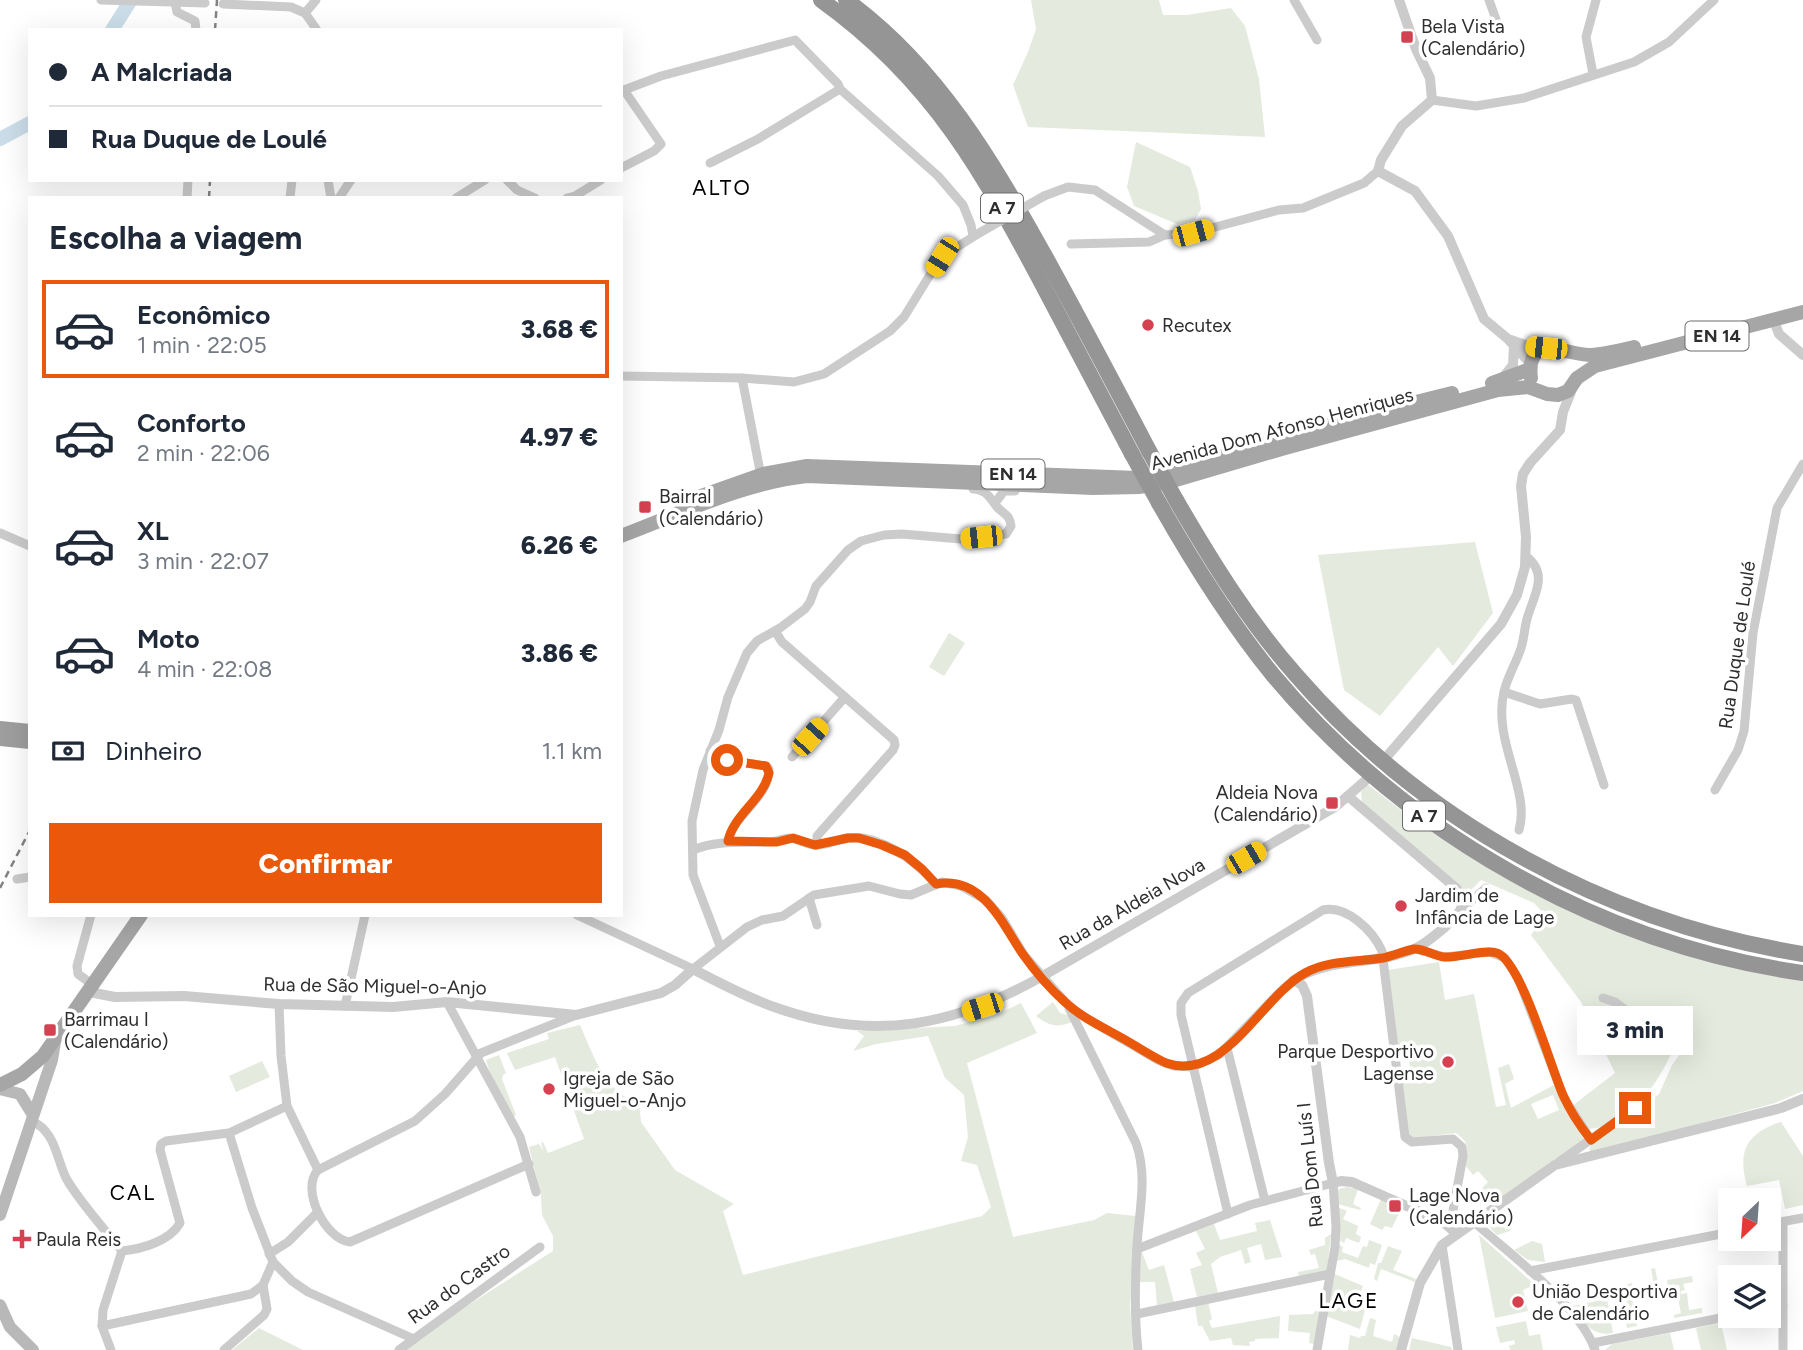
<!DOCTYPE html>
<html lang="pt">
<meta charset="utf-8">
<style>
:root{--surface:#fff;--page:#f2f2f3;--text:#1f2937;--muted:#747a83;--line:#e0e1e3;--accent:#ea580c}
body{margin:0;font-family:Figtree,sans-serif;background:var(--page);color:var(--text);height:100vh;display:flex;flex-direction:column;font-size:26px;white-space:nowrap}
*{box-sizing:border-box;margin:0}
p{font-size:23px;color:var(--muted)}
.icon{flex:none;width:38px;height:38px;fill:none;stroke:currentColor;stroke-width:2;stroke-linecap:round;stroke-linejoin:round}
.map{position:relative;flex:1;overflow:hidden}
.details{position:absolute;left:28px;top:196px;width:595px;height:721px;display:flex;flex-direction:column;background:var(--surface);border-radius:0px;box-shadow:0 7px 28px #0002}
.details>*{flex:none}
.hud{position:absolute;left:28px;top:28px;width:595px;height:154px;border-radius:0px;box-shadow:0 7px 28px #0002;display:grid;align-content:center;height:154px;padding:0 21px;background:var(--surface)}
.needle{width:46px;rotate:205deg}
.fabs{position:absolute;left:1718px;top:1188px;display:grid;gap:14px}
.fabs a{display:grid;place-items:center;width:63px;height:63px;border-radius:0px;background:var(--surface);box-shadow:0 7px 28px #0002;font-size:35px}
.end{position:absolute;width:32px;height:32px;margin:-16px;border:9px solid #ea580c;background:#fff;box-shadow:0 0 0 4px #fff}
.from{border-radius:50%}
.bubble{position:absolute;height:49px;border-radius:0px;background:var(--surface);box-shadow:0 7px 28px #0002;font-size:23px;font-weight:800;line-height:49px;text-align:center}
.car{position:absolute;width:21px;height:42px;margin:-21px -10px;border-radius:9px;box-shadow:0 0 5px 2px #0007;background:linear-gradient(#f5c518 24%,#345 0 40%,#f5c518 0 76%,#345 0 86%,#f5c518 0)}
.hud b{display:flex;align-items:center;gap:24px;height:66px;font-size:26px}
.hud b+b{border-top:2px solid var(--line)}
.hud i{width:18px;height:18px;background:var(--text)}
ul{padding:0;list-style:none}
li{display:flex;align-items:center;gap:21px;height:98px;margin:0 14px 10px;padding:0 7px;border:4px solid transparent;border-radius:0px}
li div{flex:1}
li b{display:block;font-size:26px}
li em{font-style:normal;font-weight:800}
li.current{border-color:var(--accent)}
li>.icon{width:63px;height:63px;stroke-width:1.5}
h2{padding:0 21px;font-size:32px;line-height:84px}
.pay{display:flex;align-items:center;gap:18px;height:77px;padding:0 21px;font-size:26px}
.pay p{margin-inline-start:auto}
.cta{display:flex;gap:14px;margin-top:auto;padding:14px 21px}
.cta a{flex:1;height:80px;border-radius:0px;background:var(--accent);color:#fff;font-size:28px;font-weight:800;line-height:80px;text-align:center}
.map>svg:first-child{display:block}
.green{fill:#e4eadd;fill-rule:evenodd}
.lines{fill:none;stroke-linecap:round;stroke-linejoin:round}
.river{stroke:#cbdde8;stroke-width:14}
.minor{stroke:#cbcbcb;stroke-width:9}
.tertiary{stroke:#cbcbcb;stroke-width:10}
.secondary{stroke:#b8b8b8;stroke-width:12}
.primary{stroke:#a6a6a6;stroke-width:14}
.trunk{stroke:#9e9e9e;stroke-width:14}
.motorway{stroke:#959595;stroke-width:16}
.rail{stroke:#838383;stroke-width:2.5;stroke-dasharray:7 5;stroke-linecap:butt}
.minor-bridge{stroke:#cbcbcb;stroke-width:9}
.motorway-bridge{stroke:#959595;stroke-width:16}
.route{stroke:#ea580c;stroke-width:9}
.poi-dot{fill:#d44150;stroke:#fff;stroke-width:2.5}
.labels{text-anchor:middle;dominant-baseline:central;stroke-width:7;stroke-linejoin:round;paint-order:stroke}
.shield{fill:#fff;stroke:#6d6d6d;stroke-width:2}
.shield-label{font-size:18px;font-weight:bold;fill:#2e2e2e}
.poi-label{font-size:19px;fill:#2e2e2e;stroke:#fff;text-anchor:start}
.street-label{font-size:19px;fill:#2e2e2e;stroke:#fff}
.neighbourhood-label{font-size:21px;letter-spacing:2px;fill:#000;stroke:#fff}
</style>
<div class="map">
<svg width="1803" height="1350" viewBox="0 0 1803 1350">
<rect width="100%" height="100%" fill="#fff"/>
<g class="green">
<polygon points="1031,0 1159,0 1163,15 1187,15 1231,8 1245,26 1259,79 1265,137 1028,127 1013,85 1028,52 1036,29"/>
<polygon points="1136,142 1190,167 1198,191 1201,209 1195,220 1177,224 1134,206 1127,187"/>
<polygon points="1475,542 1493,613 1453,666 1438,647 1380,716 1344,690 1318,555"/>
<polygon points="949,633 965,643 944,676 929,667"/>
<path d="M1367,784c132,104 268,170 436,197v110l-28,12 -183,50 -3,-4 2,-4 68,-51 13,-29 19,-26 -7,-2c-12,12 -17,27 -26,41 -13,22 -44,50 -69,51l-17,-23 43,-33 -34,-71 -50,-67 15,-19 -12,-13 -53,-23 -16,16 -4,-8 -99,-85 -1,-11z"/>
<path d="M1439,962l6,38 29,-6 22,113 10,-2 -8,-37 11,-4 5,15 -9,5 6,24 43,-23 10,23 20,31 -2,3 -88,62 -12,-16 6,-6 -10,-11 -5,4 -8,-10c2,-16 6,-21 -9,-32l-40,5 -6,-1 -2,-6 -7,-57 10,-2 -4,-21 -10,2 -9,-83zM1553,1095l6,15 -21,9 -7,-15z"/>
<path d="M1053,1002l7,11 8,2 4,7c-15,6 -23,4 -36,-6z"/>
<path d="M1021,1003l16,30 -70,30 46,174 81,-17 13,-7 29,3 -6,89 3,45h-727l56,-41 91,-58v-15l-11,-21 -1,-19 -12,-49 10,-3 4,7 -2,-8 2,-1 5,11 36,-14 -29,-82 -40,13 -8,-17 42,-14 -2,-6 33,-8c12,27 26,71 59,77l2,20 34,48 59,34 -11,7 20,64 239,-59 9,-9 -14,-42 -16,-4 7,-24 -4,-42 -19,-17 -17,-42 -52,8 -23,7 11,-15 -7,-5 98,-5 38,-10z"/>
<polygon points="499,1055 506,1073 503,1075 502,1079 516,1115 512,1117 489,1070 486,1060"/>
<polygon points="262,1061 270,1077 236,1092 229,1076"/>
<path d="M1781,1122l22,34v49l-18,4 -6,-29 -32,6c-10,-35 0,-53 34,-64z"/>
<polygon points="1347,1187 1358,1189 1353,1204 1361,1208 1360,1210 1337,1204 1337,1192 1339,1189"/>
<polygon points="1381,1199 1401,1209 1392,1228 1385,1226 1382,1230 1370,1224"/>
<polygon points="1337,1207 1347,1211 1343,1219 1358,1226 1356,1234 1361,1237 1359,1243 1346,1238 1344,1243 1339,1240"/>
<polygon points="1505,1210 1513,1227 1510,1231 1497,1235 1490,1228 1489,1223 1492,1218"/>
<polygon points="1270,1220 1282,1257 1265,1260 1261,1244 1247,1248 1251,1262 1245,1264 1241,1250 1220,1257 1211,1264 1218,1293 1197,1297 1190,1269 1202,1265 1196,1253 1205,1249 1196,1231 1214,1224 1220,1240 1257,1231 1255,1223"/>
<polygon points="1331,1234 1327,1270 1299,1277 1298,1272 1319,1268 1315,1254 1311,1255 1309,1250 1325,1245 1325,1238"/>
<polygon points="1479,1235 1535,1285 1523,1290 1528,1311 1495,1318"/>
<polygon points="1369,1240 1382,1245 1375,1265 1370,1263 1369,1268 1345,1259 1337,1261 1338,1244 1343,1247 1342,1252 1358,1258 1363,1246 1367,1247"/>
<polygon points="1532,1241 1542,1244 1545,1262 1528,1260 1514,1250"/>
<polygon points="1388,1246 1402,1251 1393,1270 1416,1279 1415,1282 1381,1269 1377,1281 1374,1279 1378,1263 1381,1263"/>
<polygon points="1141,1250 1149,1270 1164,1265 1174,1302 1157,1305 1155,1282 1139,1282"/>
<polygon points="1655,1268 1659,1289 1631,1294 1637,1326 1627,1328 1626,1323 1631,1322 1623,1286 1632,1283 1634,1289 1654,1286 1651,1269"/>
<polygon points="1335,1274 1363,1286 1359,1296 1368,1298 1360,1329 1326,1316"/>
<polygon points="1692,1276 1693,1282 1683,1284 1685,1290 1681,1291 1681,1294 1687,1293 1689,1310 1702,1308 1702,1313 1674,1318 1674,1315 1681,1313 1677,1293 1671,1294 1670,1291 1680,1289 1679,1285 1668,1287 1667,1280"/>
<path d="M1607,1299l6,34c-22,4 -29,-11 -41,-27z"/>
<polygon points="1208,1302 1212,1319 1209,1321 1212,1328 1280,1316 1279,1338 1255,1339 1255,1341 1249,1342 1250,1346 1233,1345 1231,1338 1210,1341 1202,1326 1198,1326 1195,1305"/>
<polygon points="1315,1311 1320,1312 1314,1344 1309,1343 1310,1333 1288,1331 1289,1315 1313,1314"/>
<polygon points="1370,1318 1376,1320 1373,1336 1392,1342 1394,1334 1400,1337 1396,1350 1348,1350 1350,1335 1360,1338 1361,1336 1365,1336"/>
<polygon points="1526,1321 1529,1336 1540,1334 1543,1350 1510,1350 1509,1346 1515,1344 1514,1340 1500,1343 1496,1327"/>
<polygon points="1721,1323 1727,1350 1701,1350 1696,1328"/>
<polygon points="259,1328 303,1350 232,1350"/>
<polygon points="1670,1333 1674,1350 1605,1350 1612,1344"/>
<polygon points="1412,1338 1451,1347 1452,1350 1409,1350"/>
</g>
<g class="lines">
<g class="river">
<polyline points="112,30 131,0"/>
<polyline points="0,139 30,123"/>
</g>
<g class="minor">
<polyline points="101,0 205,3"/>
<polyline points="1294,0 1317,40"/>
<polyline points="1489,0 1498,25"/>
<polyline points="175,2 177,12 195,21 196,30"/>
<polyline points="223,4 291,7 305,13 317,30"/>
<polyline points="305,13 316,0"/>
<polyline points="1593,74 1586,37 1596,0"/>
<polyline points="840,89 938,176 963,205 971,225 973,236"/>
<polyline points="624,90 661,76 795,40 838,84 840,89 758,139 710,163"/>
<polyline points="621,92 624,90 661,144 654,151 621,168"/>
<polyline points="1432,100 1476,106 1524,98 1634,62 1669,42 1714,0"/>
<polyline points="328,180 331,198"/>
<polyline points="507,180 517,190 535,198"/>
<polyline points="1044,196 1068,187 1095,190 1165,235 1193,233 1279,210 1303,208 1364,183 1378,171"/>
<polyline points="187,198 188,180"/>
<polyline points="290,198 292,180"/>
<polyline points="339,198 351,180"/>
<polyline points="456,198 485,180"/>
<polyline points="567,198 575,196 601,180"/>
<polyline points="1071,244 1149,242 1165,235"/>
<polyline points="621,376 742,378 794,382 824,374 890,331 904,317 941,257 981,232"/>
<polyline points="742,378 760,471"/>
<polyline points="995,503 1004,491 1015,491"/>
<polyline points="0,533 30,546"/>
<polyline points="775,631 782,642 894,740 895,745 893,750 817,836 817,845"/>
<polyline points="1504,692 1540,704 1572,699 1576,700 1604,785"/>
<path d="M710,751l18,9 38,6 3,3c1,28 -35,45 -41,72"/>
<polyline points="792,757 845,697"/>
<polyline points="1715,790 1738,750 1744,731 1753,633 1777,508 1803,464"/>
<path d="M1519,830c12,-40 -27,-89 -15,-138 3,-14 11,-27 16,-41 4,-10 4,-21 7,-32 6,-23 23,-44 -1,-63"/>
<path d="M693,850c25,-10 47,-7 75,-8 7,0 14,-3 21,-4 8,0 17,7 26,7 11,1 21,-5 32,-7 32,-5 69,23 89,46"/>
<polyline points="17,879 30,877"/>
<polyline points="809,898 817,925"/>
<polyline points="1462,909 1486,888"/>
<polyline points="91,915 77,966 78,974 93,985"/>
<polyline points="577,915 693,969 747,927 762,920 783,916 814,895 869,886 900,894 911,895 942,882 961,886 986,900 1002,918 1024,955 1067,1004 1083,1016 1158,1060 1174,1066 1193,1067 1219,1055 1278,994 1294,980"/>
<path d="M720,946l-27,-71 -1,-54 11,-51 16,-40 9,-33 19,-44 10,-12 23,-13 25,-19 5,-7 6,-16 32,-36 13,-9 23,-6 18,-1 59,5 45,-5 5,-8c-1,-11 -7,-12 -14,-19 -8,-10 -10,-17 -24,-18"/>
<polyline points="1415,949 1445,957 1490,952 1505,958 1518,978 1564,1098 1591,1140"/>
<polyline points="1603,998 1615,1002 1678,1050"/>
<polyline points="447,1002 520,1137 536,1192"/>
<polyline points="279,1004 281,1056 287,1106 318,1170"/>
<polyline points="345,1006 365,915"/>
<path d="M1069,1008l67,135c12,33 3,68 1,103 -2,34 -3,70 1,104"/>
<polyline points="1227,1048 1265,1201"/>
<path d="M31,1121c24,9 25,36 35,57 12,22 40,53 56,73l-19,59 -1,16 9,24"/>
<polyline points="229,1133 252,1208 273,1262 292,1281 308,1292 414,1339"/>
<polyline points="1559,1162 1635,1108"/>
<path d="M529,1164l-179,78c-25,-3 -50,-53 -32,-72l97,-49 30,-27 36,-41 95,-38"/>
<path d="M1228,1214l-47,-199v-12l7,-10 135,-83c24,-5 50,21 59,41l23,186 7,5 41,-3 9,8 1,9 -13,71"/>
<polyline points="1783,1222 1783,1350"/>
<path d="M1475,1223c35,31 105,83 120,127"/>
<polyline points="1769,1224 1803,1218"/>
<polyline points="1442,1245 1458,1350"/>
<polyline points="1137,1249 1250,1205 1333,1183 1336,1226 1335,1247 1317,1350"/>
<path d="M122,1251c20,-2 48,-10 58,-28l-20,-73 1,-6 5,-3 63,-8 58,-27"/>
<polyline points="269,1254 288,1242 318,1212"/>
<polyline points="1530,1271 1731,1232"/>
<polyline points="1769,1308 1783,1306"/>
<polyline points="1137,1314 1330,1274"/>
<polyline points="102,1326 251,1294 263,1285 273,1262"/>
<polyline points="1593,1343 1731,1316"/>
<polyline points="224,1350 264,1315 267,1309 263,1285"/>
<polyline points="399,1350 540,1247"/>
</g>
<g class="tertiary">
<polyline points="1399,0 1416,49 1430,78 1432,100 1402,126 1381,160 1378,171 1415,191 1448,236 1484,319 1508,339 1531,364"/>
<polyline points="1774,321 1779,334 1803,355"/>
<polyline points="1511,340 1531,347 1546,348"/>
<polyline points="1501,380 1513,365 1514,346"/>
<polyline points="1389,754 1501,624 1517,595 1525,567 1526,537 1521,486 1523,474 1530,463 1560,430 1563,412 1573,387"/>
<path d="M1349,797l94,80 14,12 5,17c-3,10 -10,14 -17,21 -10,8 -19,17 -31,22 -39,17 -83,7 -120,31l8,5 5,11 22,167 4,20 8,-2 11,1 91,40 14,12"/>
<path d="M89,992l26,5 69,-1 95,8 114,3 54,-5 129,13 85,-22 14,-8 18,-16c28,15 57,30 87,40 96,33 175,16 261,-32l294,-170 30,-26"/>
<polyline points="1401,1350 1420,1283 1442,1245 1555,1165 1781,1108 1803,1099"/>
</g>
<g class="secondary">
<polyline points="0,1089 20,1094 33,1115"/>
<polyline points="0,1215 52,1060 55,1042"/>
<polyline points="0,1305 10,1327 33,1350"/>
</g>
<g class="primary">
<path d="M1531,378c-6,-46 37,-23 60,-23 14,-1 30,-5 43,-8"/>
<polyline points="1492,383 1530,369"/>
<polyline points="681,503 763,474 807,466 1138,478 1168,472 1352,418 1452,393"/>
<path d="M621,536c61,-23 122,-53 186,-60l286,12 46,-1 30,-5 116,-34 213,-58 30,-3 19,7 11,1 10,-4 9,-13 18,-12 208,-54"/>
<polyline points="0,1085 22,1074 43,1056 141,915"/>
</g>
<g class="trunk">
<polyline points="0,728 30,731"/>
<polyline points="0,739 30,742"/>
</g>
<g class="motorway">
<path d="M821,0c113,81 163,174 226,293 28,54 57,107 85,161"/>
<path d="M846,0c92,67 146,161 200,258 35,64 69,128 103,193"/>
<path d="M1176,500c36,62 73,122 120,175 129,149 313,248 507,279"/>
<path d="M1159,503c34,60 70,118 114,172 132,158 326,269 530,298"/>
</g>
<g class="rail">
<polyline points="215,30 217,0"/>
<polyline points="209,198 210,180"/>
<polyline points="0,888 30,830"/>
</g>
<polyline class="minor-bridge" points="981,232 1044,196"/>
<g class="motorway-bridge">
<polyline points="1149,451 1176,500"/>
<polyline points="1132,454 1159,503"/>
</g>
</g>
<g class="lines">
<path class="route" d="M727,760l39,6 3,7c-6,27 -35,41 -41,68l49,1 16,-4 22,7 33,-7h11l23,7 23,10 17,14 14,15c46,-9 66,39 86,69 12,17 27,35 43,49 18,17 42,27 64,40 12,7 24,15 37,21 59,20 94,-65 139,-90 23,-13 53,-11 78,-15 10,-2 20,-7 31,-9 9,-1 20,7 30,8 15,1 40,-8 53,-4 24,8 54,115 66,142 7,16 17,31 28,45l44,-32"/>
</g>
<g class="poi-dot">
<rect x="1400" y="30" width="14" height="14" rx="3.5"/>
<circle cx="1148" cy="325" r="7"/>
<rect x="638" y="500" width="14" height="14" rx="3.5"/>
<rect x="1325" y="796" width="14" height="14" rx="3.5"/>
<circle cx="1401" cy="906" r="7"/>
<rect x="43" y="1023" width="14" height="14" rx="3.5"/>
<circle cx="1448" cy="1062" r="7"/>
<circle cx="549" cy="1089" r="7"/>
<rect x="1388" y="1199" width="14" height="14" rx="3.5"/>
<path d="M18.5 1228.5h7v7h7v7h-7v7h-7v-7h-7v-7h7z"/>
<circle cx="1518" cy="1302" r="7"/>
</g>
<g class="labels">
<g class="shield">
<rect x="981" y="193.5" width="42" height="29" rx="5"/>
<rect x="1685.5" y="321.5" width="63" height="29" rx="5"/>
<rect x="981.5" y="459.5" width="63" height="29" rx="5"/>
<rect x="1403" y="801.5" width="42" height="29" rx="5"/>
</g>
<g class="shield-label">
<text x="1002" y="208">A 7</text>
<text x="1717" y="336">EN 14</text>
<text x="1013" y="474">EN 14</text>
<text x="1424" y="816">A 7</text>
</g>
<g class="poi-label">
<text x="1421" y="26">Bela Vista<tspan x="1421" dy="22">(Calendário)</tspan></text>
<text x="1162" y="325">Recutex</text>
<text x="659" y="496">Bairral<tspan x="659" dy="22">(Calendário)</tspan></text>
<text x="1318" y="792" text-anchor="end">Aldeia Nova<tspan x="1318" dy="22">(Calendário)</tspan></text>
<text x="1415" y="895">Jardim de<tspan x="1415" dy="22">Infância de Lage</tspan></text>
<text x="64" y="1019">Barrimau I<tspan x="64" dy="22">(Calendário)</tspan></text>
<text x="1434" y="1051" text-anchor="end">Parque Desportivo<tspan x="1434" dy="22">Lagense</tspan></text>
<text x="563" y="1078">Igreja de São<tspan x="563" dy="22">Miguel-o-Anjo</tspan></text>
<text x="1409" y="1195">Lage Nova<tspan x="1409" dy="22">(Calendário)</tspan></text>
<text x="36" y="1239">Paula Reis</text>
<text x="1532" y="1291">União Desportiva<tspan x="1532" dy="22">de Calendário</tspan></text>
</g>
<g class="street-label">
<text transform="translate(1282 429) rotate(-15)">Avenida Dom Afonso Henriques</text>
<text transform="translate(1737 645) rotate(-82)">Rua Duque de Loulé</text>
<text transform="translate(1132 904) rotate(-30)">Rua da Aldeia Nova</text>
<text transform="translate(375 986) rotate(1)">Rua de São Miguel-o-Anjo</text>
<text transform="translate(1310 1165) rotate(-96)">Rua Dom Luís I</text>
<text transform="translate(459 1284) rotate(-36)">Rua do Castro</text>
</g>
<g class="neighbourhood-label">
<text x="722" y="187">ALTO</text>
<text x="133" y="1192">CAL</text>
<text x="1349" y="1300">LAGE</text>
</g>
</g>
</svg>
<div class="fabs">
<a><svg class="needle" viewBox="-14 -14 28 28"><path d="M0-13l5 13h-10z" fill="#e53935"/><path d="M0 13l5-13h-10z" fill="#747a83"/></svg></a>
<a><svg class="icon" aria-label="layers" viewBox="0 0 24 24"><path d="M12 4l9 5-9 5-9-5zM3 14l9 5 9-5"/></svg></a>
</div>
<i class="end from" style="left:727px;top:760px"></i>
<i class="end" style="left:1635px;top:1108px"></i>
<div class="bubble" style="left:1577px;top:1006px;width:116px">3 min</div>
<i class="car" style="left:1193px;top:233px;rotate:75deg"></i>
<i class="car" style="left:942px;top:257px;rotate:212deg"></i>
<i class="car" style="left:1546px;top:348px;rotate:276deg"></i>
<i class="car" style="left:981px;top:537px;rotate:264deg"></i>
<i class="car" style="left:810px;top:737px;rotate:42deg"></i>
<i class="car" style="left:1246px;top:858px;rotate:60deg"></i>
<i class="car" style="left:982px;top:1007px;rotate:252deg"></i>
<div class="hud">
<b><i class="from"></i>A Malcriada</b>
<b><i></i>Rua Duque de Loulé</b>
</div>
<section class="details">
<h2>Escolha a viagem</h2>
<ul>
<li class="current"><svg class="icon" aria-label="car" viewBox="0 0 24 24"><path d="M5 17H2v-5l4-1 3-4h7l3 4 3 1v5h-3M9 17h6M6 11h13"/><circle cx="7" cy="17" r="2"/><circle cx="17" cy="17" r="2"/></svg><div><b>Econômico</b><p>1 min · 22:05</p></div><em>3.68 €</em></li>
<li><svg class="icon" aria-label="car" viewBox="0 0 24 24"><path d="M5 17H2v-5l4-1 3-4h7l3 4 3 1v5h-3M9 17h6M6 11h13"/><circle cx="7" cy="17" r="2"/><circle cx="17" cy="17" r="2"/></svg><div><b>Conforto</b><p>2 min · 22:06</p></div><em>4.97 €</em></li>
<li><svg class="icon" aria-label="car" viewBox="0 0 24 24"><path d="M5 17H2v-5l4-1 3-4h7l3 4 3 1v5h-3M9 17h6M6 11h13"/><circle cx="7" cy="17" r="2"/><circle cx="17" cy="17" r="2"/></svg><div><b>XL</b><p>3 min · 22:07</p></div><em>6.26 €</em></li>
<li><svg class="icon" aria-label="car" viewBox="0 0 24 24"><path d="M5 17H2v-5l4-1 3-4h7l3 4 3 1v5h-3M9 17h6M6 11h13"/><circle cx="7" cy="17" r="2"/><circle cx="17" cy="17" r="2"/></svg><div><b>Moto</b><p>4 min · 22:08</p></div><em>3.86 €</em></li>
</ul>
<div class="pay"><svg class="icon" aria-label="cash" viewBox="0 0 24 24"><path d="M3 7h18v10H3z"/><circle cx="12" cy="12" r="2"/></svg>Dinheiro<p>1.1 km</p></div>
<div class="cta"><a>Confirmar</a></div>
</section>
</div>
